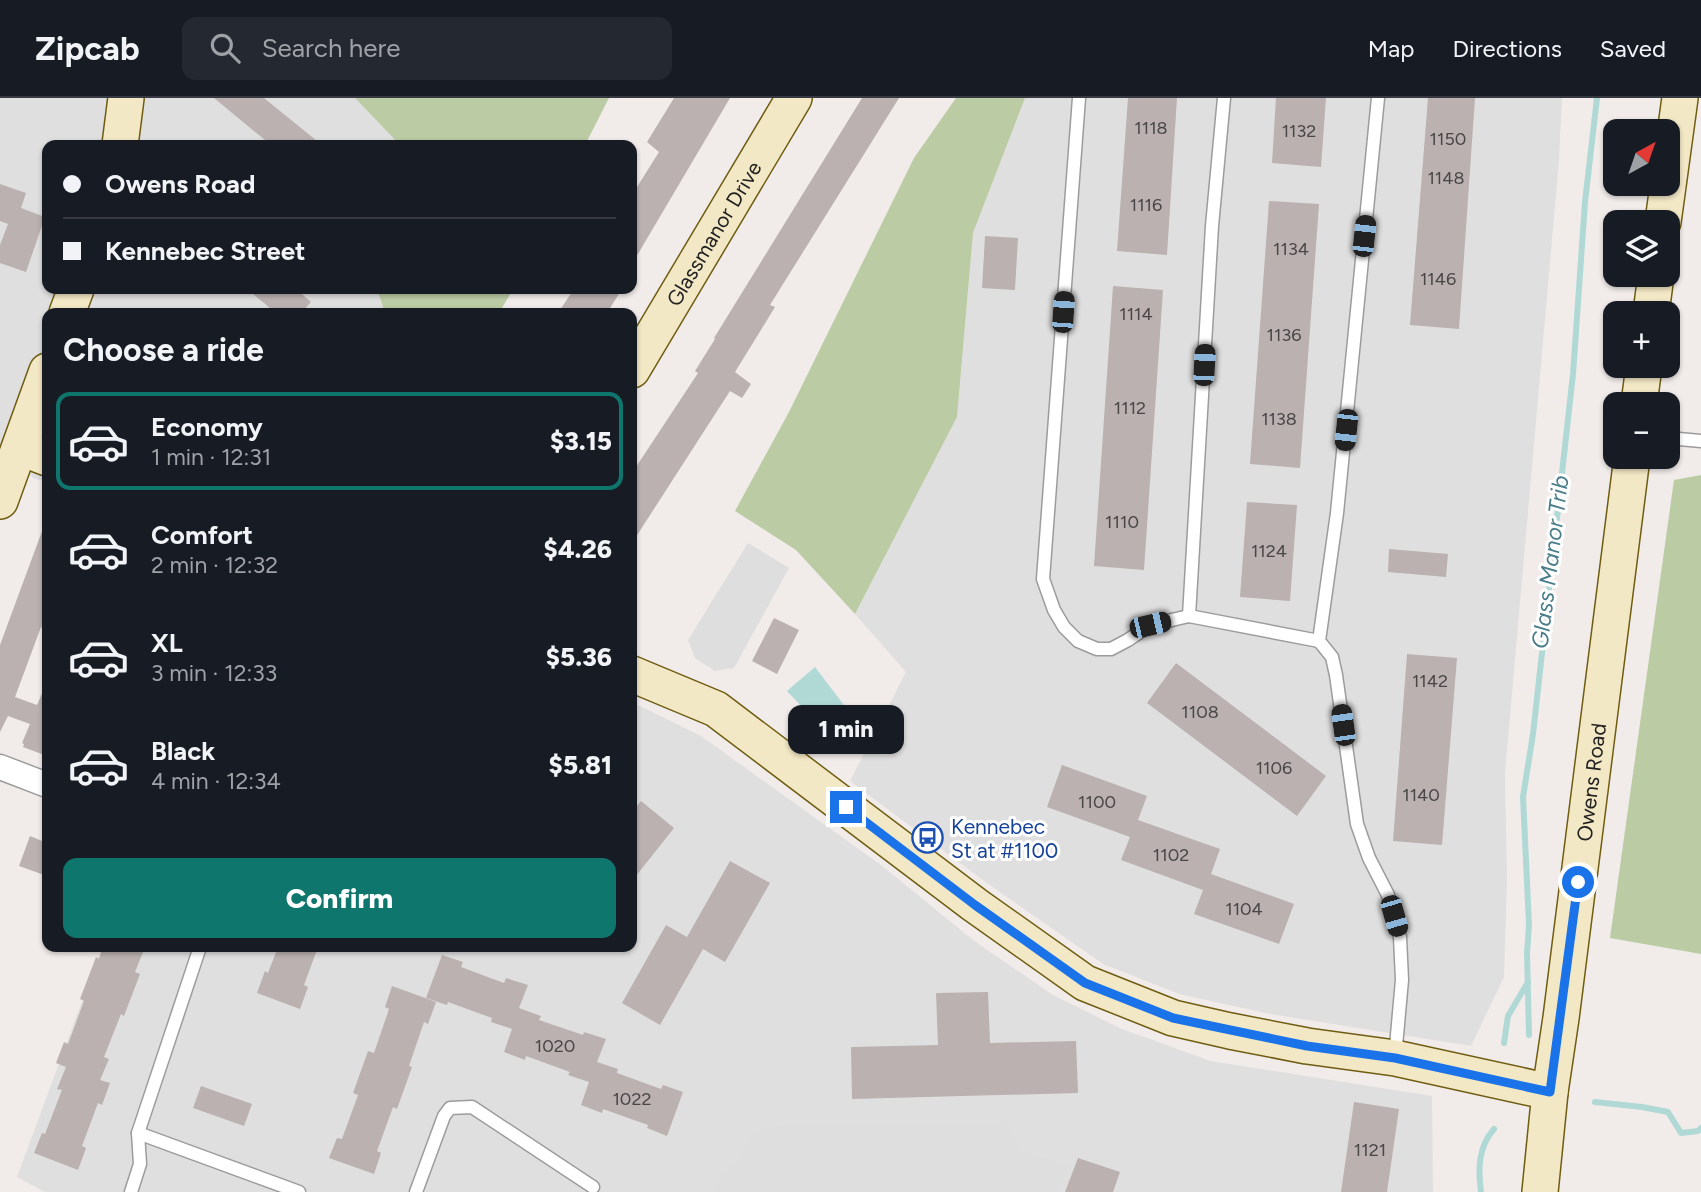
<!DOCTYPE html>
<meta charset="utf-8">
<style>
:root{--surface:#171b24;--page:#242831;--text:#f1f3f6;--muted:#9ea1a6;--line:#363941;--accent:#0f766e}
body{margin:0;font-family:Figtree,sans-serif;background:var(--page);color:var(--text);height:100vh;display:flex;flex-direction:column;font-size:26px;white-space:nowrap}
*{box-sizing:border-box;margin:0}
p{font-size:23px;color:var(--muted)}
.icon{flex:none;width:38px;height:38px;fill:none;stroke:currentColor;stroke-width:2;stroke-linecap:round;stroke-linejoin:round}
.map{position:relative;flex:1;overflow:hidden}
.panel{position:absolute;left:42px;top:210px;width:595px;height:644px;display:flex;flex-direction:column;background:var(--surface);border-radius:14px;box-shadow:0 2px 5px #0004}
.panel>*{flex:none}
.guide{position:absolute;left:42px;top:42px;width:595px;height:154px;border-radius:14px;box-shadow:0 2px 5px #0004;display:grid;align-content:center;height:154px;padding:0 21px;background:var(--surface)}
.needle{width:46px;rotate:40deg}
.controls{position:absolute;left:1603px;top:21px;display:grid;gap:14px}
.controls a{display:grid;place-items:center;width:77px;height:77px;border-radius:14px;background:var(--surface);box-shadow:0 2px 5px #0004;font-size:35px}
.end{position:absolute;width:32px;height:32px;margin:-16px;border:9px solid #1a73e8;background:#fff;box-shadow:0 0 0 4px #fff}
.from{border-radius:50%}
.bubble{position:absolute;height:49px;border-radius:14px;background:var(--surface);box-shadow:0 2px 5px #0004;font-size:23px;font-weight:800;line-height:49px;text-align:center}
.car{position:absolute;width:21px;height:42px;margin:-21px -10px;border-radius:9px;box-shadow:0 0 5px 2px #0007;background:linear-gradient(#222 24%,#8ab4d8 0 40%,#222 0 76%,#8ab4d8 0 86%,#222 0)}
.guide b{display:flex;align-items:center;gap:24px;height:66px;font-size:26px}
.guide b+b{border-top:2px solid var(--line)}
.guide i{width:18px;height:18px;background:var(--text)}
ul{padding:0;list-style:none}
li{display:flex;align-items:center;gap:21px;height:98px;margin:0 14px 10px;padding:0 7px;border:4px solid transparent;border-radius:14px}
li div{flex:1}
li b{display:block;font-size:26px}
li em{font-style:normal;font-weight:800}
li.active{border-color:var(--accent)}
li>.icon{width:63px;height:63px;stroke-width:1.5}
h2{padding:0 21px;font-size:32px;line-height:84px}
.cta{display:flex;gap:14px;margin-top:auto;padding:14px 21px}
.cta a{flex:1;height:80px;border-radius:14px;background:var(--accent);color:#fff;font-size:28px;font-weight:800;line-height:80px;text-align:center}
header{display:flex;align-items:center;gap:42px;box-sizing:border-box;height:98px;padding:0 35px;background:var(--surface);border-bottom:2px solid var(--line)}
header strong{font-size:33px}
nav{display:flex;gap:38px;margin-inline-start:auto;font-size:24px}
.search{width:490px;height:63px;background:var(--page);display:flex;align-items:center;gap:18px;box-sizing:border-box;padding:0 24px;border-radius:14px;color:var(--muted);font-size:26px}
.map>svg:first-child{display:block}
.residential{fill:#e0dfdf}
.forest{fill:#bbcba3}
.parking{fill:#dedede}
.water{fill:#b0d9d6}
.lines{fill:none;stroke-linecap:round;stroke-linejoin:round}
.stream{stroke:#b0d9d6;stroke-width:6}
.building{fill:#bab1b0}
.lane-casing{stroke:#9c9c9c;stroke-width:15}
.street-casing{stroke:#9c9c9c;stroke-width:27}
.secondary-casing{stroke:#6f5d12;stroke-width:38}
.lane{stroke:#fff;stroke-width:12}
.street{stroke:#fff;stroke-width:24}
.secondary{stroke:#f3e8c5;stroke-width:35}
.route{stroke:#1a73e8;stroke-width:9}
.labels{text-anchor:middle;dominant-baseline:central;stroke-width:6;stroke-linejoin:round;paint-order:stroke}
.number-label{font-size:18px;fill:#484646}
.street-label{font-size:21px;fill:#222;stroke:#fff}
.transit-label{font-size:21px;fill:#164399;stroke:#fff;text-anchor:start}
.water-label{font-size:23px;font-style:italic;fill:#4a7d8a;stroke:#fff}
</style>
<header>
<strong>Zipcab</strong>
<div class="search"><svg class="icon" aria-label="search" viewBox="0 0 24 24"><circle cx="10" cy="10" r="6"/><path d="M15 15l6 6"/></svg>Search here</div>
<nav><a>Map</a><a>Directions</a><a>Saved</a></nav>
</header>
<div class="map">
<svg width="1701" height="1094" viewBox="0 0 1701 1094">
<rect width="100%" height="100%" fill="#f1ecea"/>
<g class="residential">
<polygon points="0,0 355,0 400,47 47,47 47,191 377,191 385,215 47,215 47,383 35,381 0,357"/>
<polygon points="1025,0 1562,0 1559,63 1505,675 1507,781 1504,879 1471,948 1270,916 1179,896 1103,866 984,783 850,683 906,574 855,516 957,319 973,135"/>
<polygon points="632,604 701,638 881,767 973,842 1053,897 1122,931 1211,963 1432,998 1433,1094 45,1094 17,1079 102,849 632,849"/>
</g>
<g class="forest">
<polygon points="355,0 609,0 585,47 400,47"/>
<polygon points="956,0 1025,0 973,135 957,319 855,516 796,452 735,413 789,314 914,60"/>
<polygon points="377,191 513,191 499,215 385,215"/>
<polygon points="1701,377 1701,856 1610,840 1674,382"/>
</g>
<g class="parking">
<polygon points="748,445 789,470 734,570 715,573 695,560 688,542"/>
<polygon points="1009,1024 1019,1053 1069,1068 1059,1094 712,1094 721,1078 740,1062 750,1035 785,1027"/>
</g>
<polygon class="water" points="815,569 853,619 837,633 803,610 787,593"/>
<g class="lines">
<g class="stream">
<polyline points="1529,937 1527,855 1529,827 1523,699 1533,636 1573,276 1585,104 1597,0"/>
<polyline points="1504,945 1508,918 1528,884"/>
<polyline points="1595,1004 1642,1009 1668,1014 1681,1035 1698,1033 1701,1030"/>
<path d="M1481,1094c-3,-23 -3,-45 13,-63"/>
</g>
</g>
<g class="building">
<polygon points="214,0 264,0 322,47 271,47"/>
<polygon points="674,0 730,0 632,166 632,97 659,54 647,44"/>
<polygon points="862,0 899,0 770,207 775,209 735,274 751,286 742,300 730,293 632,445 632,379 636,374 634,372 698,275 695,273 715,241 714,240"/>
<polygon points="1128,0 1177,0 1167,157 1117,153"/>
<polygon points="1276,0 1326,0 1321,69 1272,65"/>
<polygon points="1428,0 1475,0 1459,231 1410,227"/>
<polygon points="0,86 26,95 21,110 45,119 26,174 0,165 0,147 8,126 0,123"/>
<polygon points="1269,103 1319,106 1300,370 1250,366"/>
<polygon points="985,138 1018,140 1015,192 982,190"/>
<polygon points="1113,188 1163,192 1144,472 1094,468"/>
<polygon points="247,191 296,191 311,204 301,215 276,215"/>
<polygon points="574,191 622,191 607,215 558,215"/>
<polygon points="1247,404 1297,407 1290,503 1240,499"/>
<polygon points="45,425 47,426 47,532 41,529 15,599 37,607 47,584 47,658 23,649 24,646 22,645 30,626 8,618 0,634 0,547"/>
<polygon points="1389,451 1448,456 1446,479 1388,474"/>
<polygon points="774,520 799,532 777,576 752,563"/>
<polygon points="1407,556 1457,560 1442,747 1393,743"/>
<polygon points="1176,565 1326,678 1297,718 1147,605"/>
<polygon points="1062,667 1147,698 1138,722 1220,751 1211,776 1294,806 1279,846 1194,816 1203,792 1121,762 1130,739 1047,709"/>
<polygon points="641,703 674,730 632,783 632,714"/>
<polygon points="30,738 47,745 47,778 19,768"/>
<polygon points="730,763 770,785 725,864 703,851 660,927 622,905 666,827 687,839"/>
<polygon points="103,849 145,849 135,874 140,876 124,918 121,916 104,959 109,961 100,982 110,985 102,1007 98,1005 82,1048 86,1050 78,1072 34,1055 42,1035 45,1036 62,992 57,991 66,969 56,965 64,944 68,946 84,903 80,901 96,859 99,861"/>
<polygon points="278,849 318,849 304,887 308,889 300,911 257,895 265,873 268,875"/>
<polygon points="442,857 463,864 461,869 504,885 506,880 528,887 519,910 541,918 539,922 583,937 584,934 606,941 597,964 618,971 617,975 661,991 663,987 683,994 667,1038 647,1030 648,1027 603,1011 602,1015 581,1007 589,984 568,977 570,974 526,958 525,962 504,954 512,931 491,924 492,920 448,904 447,907 426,900"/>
<polygon points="392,888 436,904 428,926 424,924 409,968 412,969 397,1011 393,1009 377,1053 381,1055 374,1076 329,1060 337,1040 342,1041 358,997 353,995 368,953 374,955 389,911 385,909"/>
<polygon points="988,894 990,945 1076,943 1078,995 852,1001 851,949 938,947 936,895"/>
<polygon points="201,988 252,1006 244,1028 193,1010"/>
<polygon points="1354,1004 1399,1011 1387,1094 1341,1094"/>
<polygon points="1078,1060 1120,1074 1113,1094 1065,1094"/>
</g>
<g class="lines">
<defs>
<g id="lane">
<polyline points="1079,0 1043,481 1054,512 1064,529 1078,543 1097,551 1111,551 1128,542 1150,527 1189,518 1319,543"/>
<polyline points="1378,0 1337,415 1319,543 1332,559 1336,577 1357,726 1369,760 1388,797 1400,839 1402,882 1395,959"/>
<polyline points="1668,340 1701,343"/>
<polyline points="1189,518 1212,128 1224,0"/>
<polyline points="138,1035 299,1094"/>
<polyline points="131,1094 140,1066 138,1035 200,849"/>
<polyline points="416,1094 444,1018 450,1010 472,1009 593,1089"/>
</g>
<polyline id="street" points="0,669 47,687"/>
<g id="secondary">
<polyline points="120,47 126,0"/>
<polyline points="1663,124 1680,0"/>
<polyline points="67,215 76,191"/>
<polyline points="1651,215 1656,177"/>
<path id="s1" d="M632,272l162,-272"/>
<polyline points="1639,306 1644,268"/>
<polyline points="21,350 47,360"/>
<polyline points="0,403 47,273"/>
<polyline points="632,576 716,611 975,807 1085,885 1173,920 1230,933 1307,948 1395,960 1550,994"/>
<path id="s2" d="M1540,1094l10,-100 11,-74 71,-561"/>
</g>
</defs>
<use href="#lane" class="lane-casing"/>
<use href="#street" class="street-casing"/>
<use href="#secondary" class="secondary-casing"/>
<use href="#lane" class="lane"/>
<use href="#street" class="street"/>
<use href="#secondary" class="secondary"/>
</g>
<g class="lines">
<polyline class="route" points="846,709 975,807 1085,885 1173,920 1307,948 1395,960 1550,994 1578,784"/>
</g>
<defs>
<symbol id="bus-ring" viewBox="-11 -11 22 22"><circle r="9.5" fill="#fff" stroke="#1a4fb4" stroke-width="1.5"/><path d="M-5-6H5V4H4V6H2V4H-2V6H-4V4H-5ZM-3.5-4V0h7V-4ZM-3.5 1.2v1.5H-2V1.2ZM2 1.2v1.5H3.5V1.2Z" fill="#1a4fb4"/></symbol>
</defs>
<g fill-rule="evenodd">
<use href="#bus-ring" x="910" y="722" width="35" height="35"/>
</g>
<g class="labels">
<g class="number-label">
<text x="1151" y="30">1118</text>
<text x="1299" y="33">1132</text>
<text x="1448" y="41">1150</text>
<text x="1446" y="80">1148</text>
<text x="1146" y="107">1116</text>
<text x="1291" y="151">1134</text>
<text x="1438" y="181">1146</text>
<text x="1136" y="216">1114</text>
<text x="1284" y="237">1136</text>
<text x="1130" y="310">1112</text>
<text x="1279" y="321">1138</text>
<text x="1122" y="424">1110</text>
<text x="1269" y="453">1124</text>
<text x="1430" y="583">1142</text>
<text x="1200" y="614">1108</text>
<text x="1274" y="670">1106</text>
<text x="1421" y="697">1140</text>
<text x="1097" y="704">1100</text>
<text x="1171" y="757">1102</text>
<text x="1244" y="811">1104</text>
<text x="555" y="948">1020</text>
<text x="632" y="1001">1022</text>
<text x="1370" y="1052">1121</text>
</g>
<g class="street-label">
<text stroke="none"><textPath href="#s1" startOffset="159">Glassmanor Drive</textPath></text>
<text stroke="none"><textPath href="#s2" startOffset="413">Owens Road</textPath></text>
</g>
<g class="transit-label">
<text x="951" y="728">Kennebec<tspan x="951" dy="24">St at #1100</tspan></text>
</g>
<g class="water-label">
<text transform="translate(1550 464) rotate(-83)">Glass Manor Trib</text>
</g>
</g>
</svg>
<div class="controls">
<a><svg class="needle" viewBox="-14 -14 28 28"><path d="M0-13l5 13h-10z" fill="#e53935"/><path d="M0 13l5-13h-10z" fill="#9ea1a6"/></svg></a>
<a><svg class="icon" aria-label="layers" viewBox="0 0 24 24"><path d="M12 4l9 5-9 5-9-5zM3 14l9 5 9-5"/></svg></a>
<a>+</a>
<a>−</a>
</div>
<i class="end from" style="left:1578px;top:784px"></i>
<i class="end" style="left:846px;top:709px"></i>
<div class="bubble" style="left:788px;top:607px;width:116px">1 min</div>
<i class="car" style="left:1364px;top:138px;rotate:6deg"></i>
<i class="car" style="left:1063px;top:214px;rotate:4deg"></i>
<i class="car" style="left:1204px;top:267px;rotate:3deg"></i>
<i class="car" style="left:1346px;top:332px;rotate:186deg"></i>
<i class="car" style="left:1150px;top:527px;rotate:77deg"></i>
<i class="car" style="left:1343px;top:627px;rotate:352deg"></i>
<i class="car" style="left:1394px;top:818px;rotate:164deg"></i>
<div class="guide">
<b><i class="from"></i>Owens Road</b>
<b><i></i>Kennebec Street</b>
</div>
<section class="panel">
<h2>Choose a ride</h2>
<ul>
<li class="active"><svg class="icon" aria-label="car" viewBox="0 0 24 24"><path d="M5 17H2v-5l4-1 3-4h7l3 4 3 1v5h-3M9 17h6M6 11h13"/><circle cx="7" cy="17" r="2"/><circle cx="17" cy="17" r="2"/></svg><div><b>Economy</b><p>1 min · 12:31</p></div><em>$3.15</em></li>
<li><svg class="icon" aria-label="car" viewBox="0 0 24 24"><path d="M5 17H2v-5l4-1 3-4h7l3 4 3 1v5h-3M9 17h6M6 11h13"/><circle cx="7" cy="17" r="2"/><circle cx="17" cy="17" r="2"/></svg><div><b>Comfort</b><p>2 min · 12:32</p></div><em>$4.26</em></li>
<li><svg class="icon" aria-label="car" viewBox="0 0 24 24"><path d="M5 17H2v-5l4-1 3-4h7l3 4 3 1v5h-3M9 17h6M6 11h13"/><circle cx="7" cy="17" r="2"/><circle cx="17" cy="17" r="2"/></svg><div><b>XL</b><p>3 min · 12:33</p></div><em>$5.36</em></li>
<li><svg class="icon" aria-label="car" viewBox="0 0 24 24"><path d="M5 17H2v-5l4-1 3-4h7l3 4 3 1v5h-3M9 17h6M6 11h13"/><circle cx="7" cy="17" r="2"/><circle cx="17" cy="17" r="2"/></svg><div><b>Black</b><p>4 min · 12:34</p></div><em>$5.81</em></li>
</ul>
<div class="cta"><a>Confirm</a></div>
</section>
</div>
